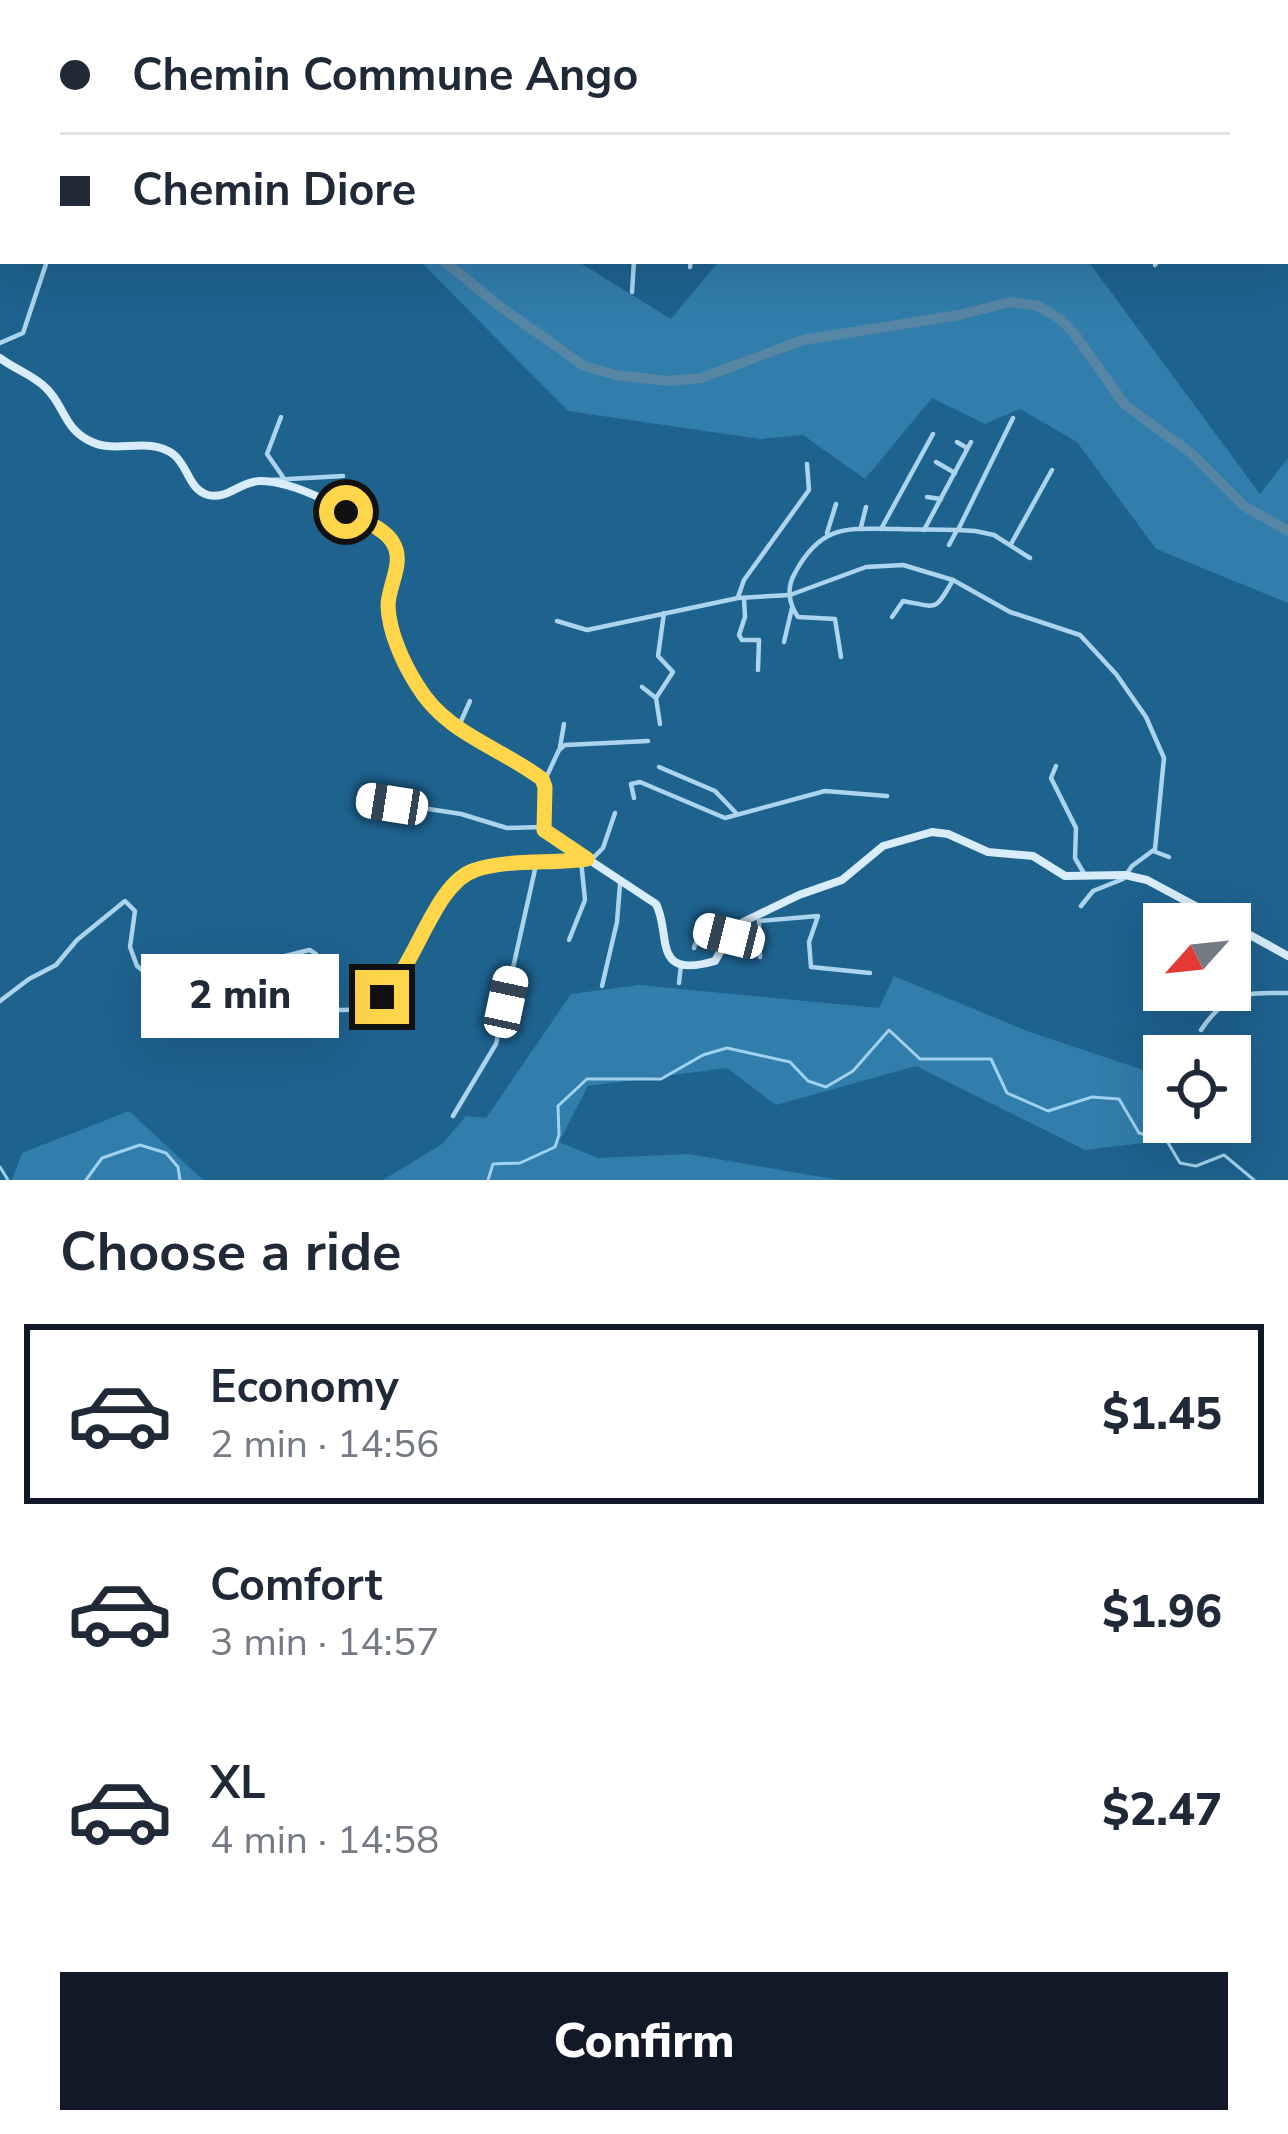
<!DOCTYPE html>
<meta charset="utf-8">
<style>
:root{--surface:#fff;--page:#f2f2f3;--text:#1f2937;--muted:#747a83;--line:#e0e1e3;--accent:#111827}
body{margin:0;font-family:"Nunito Sans",sans-serif;background:var(--page);color:var(--text);height:100vh;display:flex;flex-direction:column;font-size:45px;white-space:nowrap}
*{box-sizing:border-box;margin:0}
p{font-size:39px;color:var(--muted)}
.icon{flex:none;width:66px;height:66px;fill:none;stroke:currentColor;stroke-width:2;stroke-linecap:round;stroke-linejoin:round}
.map{position:relative;height:1180px;overflow:hidden}
.side{display:flex;flex-direction:column;background:var(--surface);flex:1}
.side>*{flex:none}
.top-card{position:absolute;left:0px;top:0px;width:1290px;height:264px;box-shadow:0 12px 48px #0002;display:grid;align-content:center;height:264px;padding:0 60px;background:var(--surface)}
.needle{width:78px;rotate:243deg}
.fabs{position:absolute;left:1143px;top:903px;display:grid;gap:24px}
.fabs a{display:grid;place-items:center;width:108px;height:108px;border-radius:0px;background:var(--surface);box-shadow:0 12px 48px #0002;font-size:60px}
.end{position:absolute;width:54px;height:54px;margin:-27px;border:15px solid #ffd54a;background:#111;box-shadow:0 0 0 6px #111}
.from{border-radius:50%}
.bubble{position:absolute;height:84px;border-radius:0px;background:var(--surface);box-shadow:0 12px 48px #0002;font-size:39px;font-weight:800;line-height:84px;text-align:center}
.car{position:absolute;width:36px;height:72px;margin:-36px -18px;border-radius:15px;box-shadow:0 0 9px 3px #0007;background:linear-gradient(#fff 24%,#345 0 40%,#fff 0 76%,#345 0 86%,#fff 0)}
.top-card b{display:flex;align-items:center;gap:42px;height:114px;font-size:45px}
.top-card b+b{border-top:3px solid var(--line)}
.top-card i{width:30px;height:30px;background:var(--text)}
ul{padding:0;list-style:none}
li{display:flex;align-items:center;gap:36px;height:180px;margin:0 24px 18px;padding:0 36px;border:6px solid transparent;border-radius:0px}
li div{flex:1}
li b{display:block;font-size:45px}
li em{font-style:normal;font-weight:800}
li.current{border-color:var(--accent)}
li>.icon{width:108px;height:108px;stroke-width:1.5}
h2{padding:0 60px;font-size:54px;line-height:144px}
.button{display:flex;gap:24px;margin-top:auto;padding:24px 60px}
.button a{flex:1;height:138px;border-radius:0px;background:var(--accent);color:#fff;font-size:48px;font-weight:800;line-height:138px;text-align:center}
.map>svg:first-child{display:block}
.green{fill:#317dab}
.lines{fill:none;stroke-linecap:round;stroke-linejoin:round}
.stream{stroke:#a0d1ee;stroke-width:3}
.river{stroke:#5786a4;stroke-width:10}
.street{stroke:#acd4ed;stroke-width:4.5}
.secondary{stroke:#d8ecf9;stroke-width:8}
.route{stroke:#ffd54a;stroke-width:15}
</style>
<div class="map">
<svg width="1288" height="1180" viewBox="0 0 1288 1180">
<rect width="100%" height="100%" fill="#1e628e"/>
<g class="green">
<polygon points="420,261 577,261 671,319 719,261 1088,261 1260,494 1288,458 1288,603 1156,549 1077,442 1020,409 985,424 932,398 865,479 803,435 760,439 568,411"/>
<polygon points="894,976 1027,1031 1164,1077 1164,1122 1208,1122 1217,1134 1085,1150 916,1066 776,1105 727,1068 588,1086 559,1142 598,1158 688,1154 839,1180 383,1180 442,1144 466,1116 486,1118 571,994 639,985 879,1008"/>
<polygon points="129,1111 203,1180 12,1180 22,1153"/>
</g>
<g class="lines">
<g class="stream">
<polyline points="0,1167 8,1180"/>
<polyline points="86,1180 102,1158 140,1145 166,1153 178,1167 180,1180"/>
<polyline points="488,1180 493,1164 520,1163 555,1147 559,1135 558,1106 587,1079 661,1079 703,1055 727,1048 790,1062 808,1081 826,1087 853,1071 889,1030 920,1059 991,1059 1007,1093 1048,1111 1092,1097 1119,1099 1139,1133 1167,1141 1180,1163 1196,1166 1224,1155 1254,1180"/>
</g>
<g class="river">
<polyline points="0,121 3,122"/>
<polyline points="444,261 498,305 584,366 616,375 668,381 701,378 803,340 959,315 1010,302 1038,306 1060,319 1073,332 1125,405 1191,453 1244,506 1288,531"/>
</g>
<g class="street">
<polyline points="161,0 161,3"/>
<polyline points="342,0 342,3"/>
<polyline points="858,0 858,3"/>
<polyline points="1037,0 1050,3"/>
<polyline points="208,3 208,0"/>
<polyline points="303,3 303,0"/>
<polyline points="322,3 322,0"/>
<polyline points="378,3 378,0"/>
<polyline points="426,3 427,0"/>
<polyline points="465,3 466,0"/>
<polyline points="498,3 499,0"/>
<polyline points="519,3 520,0"/>
<polyline points="550,3 550,0"/>
<polyline points="1287,147 1288,148"/>
<polyline points="1155,265 1158,261"/>
<polyline points="690,267 691,261"/>
<polyline points="632,292 634,261"/>
<polyline points="0,343 23,333 47,261"/>
<polyline points="281,417 267,454 283,477"/>
<polyline points="957,442 967,448"/>
<polyline points="936,462 955,473"/>
<polyline points="271,480 343,476"/>
<polyline points="927,497 941,499"/>
<polyline points="861,527 866,507"/>
<polyline points="881,529 933,434"/>
<polyline points="924,530 971,442"/>
<polyline points="958,530 1013,418"/>
<polyline points="827,533 836,504"/>
<polyline points="1011,544 1052,470"/>
<polyline points="949,545 957,530"/>
<polyline points="738,597 744,580 809,490 807,464"/>
<polyline points="744,598 745,617 739,635 742,640 759,640 758,670"/>
<path d="M892,617l11,-16c35,6 31,12 50,-21"/>
<polyline points="557,621 587,630 738,598 790,595 866,567 903,565 953,580 1010,612 1080,635 1116,674 1146,717 1164,758 1155,849 1132,866 1123,879 1093,891 1081,906"/>
<polyline points="784,642 792,608"/>
<path d="M841,657l-6,-38 -37,-2c-9,-13 -12,-29 -3,-44 27,-51 55,-44 104,-44 25,1 51,0 76,2l19,4 36,23"/>
<polyline points="642,687 656,698"/>
<polyline points="660,724 656,698 673,672 658,656 664,613"/>
<polyline points="458,728 470,701"/>
<polyline points="560,747 564,724"/>
<polyline points="1056,766 1051,778 1076,828 1075,858 1085,875"/>
<polyline points="659,767 715,791 737,814"/>
<polyline points="544,782 559,750 565,745 648,741"/>
<polyline points="358,798 461,814 507,828 542,827"/>
<polyline points="634,798 631,784 640,782 725,818 825,791 887,796"/>
<polyline points="1153,851 1169,857"/>
<polyline points="591,860 603,848 615,813"/>
<polyline points="759,921 818,916 809,942 811,967 870,973"/>
<polyline points="759,921 760,957"/>
<polyline points="569,940 585,900 581,860"/>
<polyline points="694,948 700,930 729,936"/>
<polyline points="679,983 681,965"/>
<polyline points="602,986 617,922 620,884"/>
<path d="M0,1001l29,-22 27,-14 21,-25 48,-39 10,10 -5,36 7,19 10,8c36,14 124,-16 163,-24l6,4c1,24 -8,57 27,56 76,0 73,-110 125,-138 23,-12 90,-9 119,-13"/>
<path d="M1201,1030c26,-39 44,-37 87,-37"/>
<polyline points="453,1116 496,1044 536,865"/>
</g>
<g class="secondary">
<path d="M0,358c14,11 33,17 46,30 19,18 17,41 46,54 26,12 56,-6 81,12 15,11 15,35 35,41 19,5 33,-14 52,-14 40,0 93,34 126,54 23,24 -1,51 3,80 2,15 9,30 15,44 33,76 78,76 138,120l3,8 -1,43 112,74c16,30 -6,76 59,57l15,-27 13,-12 56,-27 43,-15 41,-34 49,-14 16,2 40,18 45,4 32,20 60,-1 22,5 82,44"/>
<polyline points="1230,924 1288,956"/>
</g>
</g>
<g class="lines">
<path class="route" d="M346,512c15,8 39,16 47,31 12,19 -5,43 -5,63 1,26 15,57 29,79 29,49 81,61 125,94l3,8 -1,43 43,29c-34,5 -80,0 -112,11 -41,13 -59,97 -93,127"/>
</g>
</svg>
<div class="fabs">
<a><svg class="needle" viewBox="-14 -14 28 28"><path d="M0-13l5 13h-10z" fill="#e53935"/><path d="M0 13l5-13h-10z" fill="#747a83"/></svg></a>
<a><svg class="icon" aria-label="locate" viewBox="0 0 24 24"><circle cx="12" cy="12" r="6"/><path d="M12 2v4M12 18v4M2 12h4M18 12h4"/></svg></a>
</div>
<i class="end from" style="left:346px;top:512px"></i>
<i class="end" style="left:382px;top:997px"></i>
<div class="bubble" style="left:141px;top:954px;width:198px">2 min</div>
<i class="car" style="left:392px;top:804px;rotate:279deg"></i>
<i class="car" style="left:729px;top:936px;rotate:284deg"></i>
<i class="car" style="left:506px;top:1002px;rotate:12deg"></i>
<div class="top-card">
<b><i class="from"></i>Chemin Commune Ango</b>
<b><i></i>Chemin Diore</b>
</div>
</div>
<section class="side">
<h2>Choose a ride</h2>
<ul>
<li class="current"><svg class="icon" aria-label="car" viewBox="0 0 24 24"><path d="M5 17H2v-5l4-1 3-4h7l3 4 3 1v5h-3M9 17h6M6 11h13"/><circle cx="7" cy="17" r="2"/><circle cx="17" cy="17" r="2"/></svg><div><b>Economy</b><p>2 min · 14:56</p></div><em>$1.45</em></li>
<li><svg class="icon" aria-label="car" viewBox="0 0 24 24"><path d="M5 17H2v-5l4-1 3-4h7l3 4 3 1v5h-3M9 17h6M6 11h13"/><circle cx="7" cy="17" r="2"/><circle cx="17" cy="17" r="2"/></svg><div><b>Comfort</b><p>3 min · 14:57</p></div><em>$1.96</em></li>
<li><svg class="icon" aria-label="car" viewBox="0 0 24 24"><path d="M5 17H2v-5l4-1 3-4h7l3 4 3 1v5h-3M9 17h6M6 11h13"/><circle cx="7" cy="17" r="2"/><circle cx="17" cy="17" r="2"/></svg><div><b>XL</b><p>4 min · 14:58</p></div><em>$2.47</em></li>
</ul>
<div class="button"><a>Confirm</a></div>
</section>
